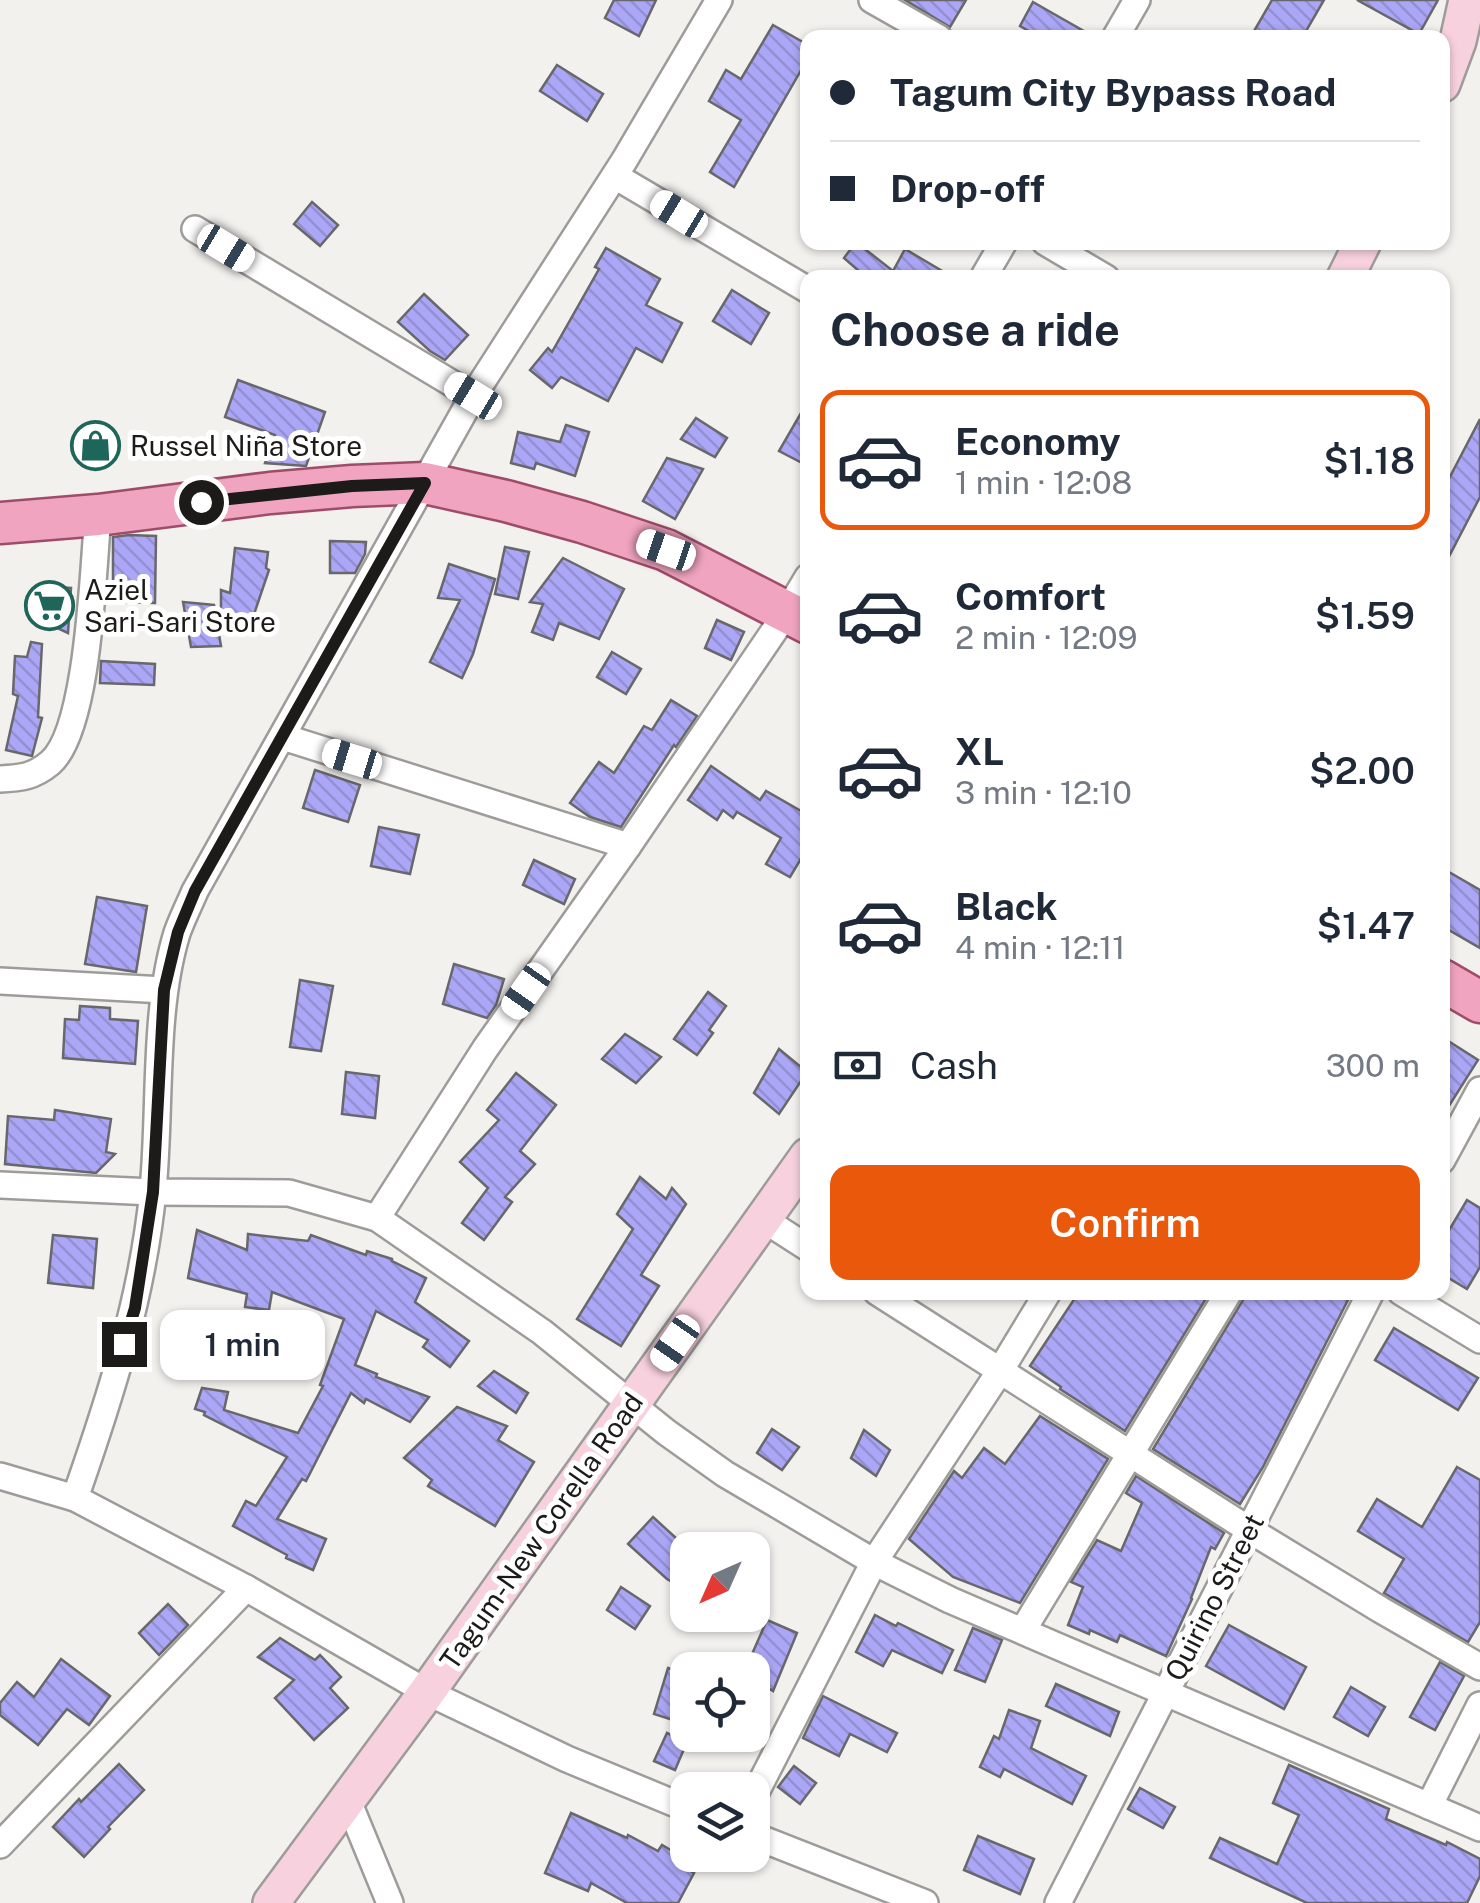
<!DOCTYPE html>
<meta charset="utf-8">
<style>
:root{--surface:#fff;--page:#f2f2f3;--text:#1f2937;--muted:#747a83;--line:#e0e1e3;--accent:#ea580c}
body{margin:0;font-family:"Public Sans",sans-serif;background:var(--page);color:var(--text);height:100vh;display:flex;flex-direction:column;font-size:38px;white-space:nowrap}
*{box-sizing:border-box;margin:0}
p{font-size:32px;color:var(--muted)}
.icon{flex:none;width:55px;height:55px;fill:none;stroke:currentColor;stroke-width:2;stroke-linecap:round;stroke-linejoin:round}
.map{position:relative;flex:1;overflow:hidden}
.panel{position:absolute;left:800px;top:270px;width:650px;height:1030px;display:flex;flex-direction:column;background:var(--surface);border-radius:20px;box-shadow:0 2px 8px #0004}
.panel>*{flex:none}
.top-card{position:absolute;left:800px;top:30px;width:650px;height:220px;border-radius:20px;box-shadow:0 2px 8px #0004;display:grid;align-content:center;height:220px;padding:0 30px;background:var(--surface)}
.needle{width:65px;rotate:225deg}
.buttons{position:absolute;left:670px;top:1532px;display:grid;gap:20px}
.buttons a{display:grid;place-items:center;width:100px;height:100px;border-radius:20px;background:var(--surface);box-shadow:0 2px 8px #0004;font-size:50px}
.end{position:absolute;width:45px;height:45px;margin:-22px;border:12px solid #1c1b1a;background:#fff;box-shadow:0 0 0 5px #fff}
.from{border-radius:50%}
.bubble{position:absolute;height:70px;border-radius:20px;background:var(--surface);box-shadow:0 2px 8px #0004;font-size:32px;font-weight:600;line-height:70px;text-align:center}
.car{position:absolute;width:30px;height:60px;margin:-30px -15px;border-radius:12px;box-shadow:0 0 8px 2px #0007;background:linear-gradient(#fff 24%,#345 0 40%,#fff 0 76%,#345 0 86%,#fff 0)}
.top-card b{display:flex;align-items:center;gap:35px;height:95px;font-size:38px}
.top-card b+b{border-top:2px solid var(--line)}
.top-card i{width:25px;height:25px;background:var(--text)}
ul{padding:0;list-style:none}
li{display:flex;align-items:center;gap:30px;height:140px;margin:0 20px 15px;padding:0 10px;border:5px solid transparent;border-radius:20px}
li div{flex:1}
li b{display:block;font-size:38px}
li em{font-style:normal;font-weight:600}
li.active{border-color:var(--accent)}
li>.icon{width:90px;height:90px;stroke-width:1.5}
h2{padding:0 30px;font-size:45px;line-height:120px}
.pay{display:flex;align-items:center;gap:25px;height:110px;padding:0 30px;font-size:38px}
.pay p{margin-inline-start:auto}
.primary-button{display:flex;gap:20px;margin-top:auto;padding:20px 30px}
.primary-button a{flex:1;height:115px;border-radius:20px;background:var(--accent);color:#fff;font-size:40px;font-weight:600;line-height:115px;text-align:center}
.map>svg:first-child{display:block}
.building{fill:url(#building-back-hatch);stroke:#68686c;stroke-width:2.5}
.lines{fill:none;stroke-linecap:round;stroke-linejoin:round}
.street-casing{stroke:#9e9c99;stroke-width:30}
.secondary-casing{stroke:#9e9c99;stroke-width:40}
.primary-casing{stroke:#9f4c69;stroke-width:45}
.street{stroke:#fff;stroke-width:25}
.secondary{stroke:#f8d1df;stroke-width:35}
.primary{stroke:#f0a4bf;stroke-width:40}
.route{stroke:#1c1b1a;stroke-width:12}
.labels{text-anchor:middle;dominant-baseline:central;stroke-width:10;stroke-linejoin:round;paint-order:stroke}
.poi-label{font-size:28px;fill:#1c1b1a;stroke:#fff;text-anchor:start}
.street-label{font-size:28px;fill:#1c1b1a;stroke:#fff}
</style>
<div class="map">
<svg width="1480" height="1903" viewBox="0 0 1480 1903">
<defs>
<pattern id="building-back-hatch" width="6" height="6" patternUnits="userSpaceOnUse" patternTransform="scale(2.5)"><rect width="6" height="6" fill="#aba7f6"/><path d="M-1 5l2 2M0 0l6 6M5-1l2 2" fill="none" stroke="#938fd2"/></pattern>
</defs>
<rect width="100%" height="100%" fill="#f3f1ee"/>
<g class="building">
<polygon points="614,0 656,0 639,36 605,18"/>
<polygon points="905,0 966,0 950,27"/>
<polygon points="1272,0 1324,0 1302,38 1250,38"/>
<polygon points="1357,0 1438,0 1419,34"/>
<polygon points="1033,2 1096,38 1041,38 1020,26"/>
<polygon points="773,25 808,45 808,58 734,187 710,172 741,120 709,101 726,70 741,79"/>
<polygon points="557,65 603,94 587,121 540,91"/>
<polygon points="312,202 338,225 320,246 294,224"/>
<polygon points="856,242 893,271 905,249 954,278 867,278 844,258"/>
<polygon points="606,248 660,279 646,305 682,323 662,362 636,348 608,401 561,377 552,388 530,370 548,348 552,352 599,269 595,267"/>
<polygon points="732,290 769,313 751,344 713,321"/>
<polygon points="424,294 468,335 445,360 430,351 398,322"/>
<polygon points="238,380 325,412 306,466 265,463 275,435 225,417"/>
<polygon points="808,401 808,466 779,451"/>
<polygon points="696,418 727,438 715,457 681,439"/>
<polygon points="1480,419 1480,497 1442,570 1442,492"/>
<polygon points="566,425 589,432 575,476 536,463 534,469 511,463 518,432 560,442"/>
<polygon points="667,458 703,469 675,519 643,501"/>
<polygon points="129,535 156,536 155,603 113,602 113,537"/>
<polygon points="330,541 366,542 365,554 355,573 330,573"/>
<polygon points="505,547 529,552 518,599 495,594"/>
<polygon points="235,548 268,552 266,568 269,570 249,629 221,618 221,590 230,593"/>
<polygon points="563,558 624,589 599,639 559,623 553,640 532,632 543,604 530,602"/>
<polygon points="449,564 495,579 473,654 462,678 430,662 460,600 438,598"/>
<polygon points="38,586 71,588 68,633 36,618"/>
<polygon points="183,602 214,605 221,646 191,647"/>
<polygon points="717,620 744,632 731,660 705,648"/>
<polygon points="31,642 42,644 38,717 42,718 32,756 6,750 18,696 13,694 15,656 27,657"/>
<polygon points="612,652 641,669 626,694 597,677"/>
<polygon points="101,661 155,664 154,685 100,683"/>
<polygon points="671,700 697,716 676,747 674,745 621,827 590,817 570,803 599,762 614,773 644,726 652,730"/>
<polygon points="711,766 760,800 766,791 808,815 808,847 790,877 766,864 781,838 737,812 733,818 723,810 717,820 688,800"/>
<polygon points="315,770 360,785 348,822 303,808"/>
<polygon points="379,827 419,835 410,874 371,866"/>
<polygon points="534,860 575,879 564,904 523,885"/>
<polygon points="1442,868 1480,890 1480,948 1442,926"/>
<polygon points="97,897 147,906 136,972 85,964"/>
<polygon points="454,964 504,979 496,1005 487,1018 443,1004"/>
<polygon points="300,980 333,986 321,1051 290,1047"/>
<polygon points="708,992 726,1006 709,1030 713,1033 697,1055 674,1039"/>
<polygon points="80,1006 110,1008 110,1019 138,1021 135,1064 63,1058 65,1019 79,1020"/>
<polygon points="625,1034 661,1057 636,1083 602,1059"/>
<polygon points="1442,1037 1478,1060 1442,1117"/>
<polygon points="779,1049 807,1072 779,1114 754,1093"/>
<polygon points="346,1072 379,1076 375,1118 342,1114"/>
<polygon points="516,1073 556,1105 520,1151 535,1164 505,1197 512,1202 484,1240 462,1223 488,1188 460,1162 499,1120 487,1110"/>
<polygon points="55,1110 111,1119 106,1152 115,1154 96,1173 5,1164 8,1116 54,1120"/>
<polygon points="640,1177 666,1199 672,1188 686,1204 641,1275 659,1286 621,1346 577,1319 633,1229 617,1214"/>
<polygon points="1467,1200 1480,1208 1480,1267 1467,1289 1442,1274 1442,1242"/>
<polygon points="197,1230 247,1250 248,1234 308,1241 311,1235 366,1255 367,1251 392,1259 392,1261 426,1278 415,1302 469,1341 450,1367 423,1347 428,1340 376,1311 355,1365 377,1374 376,1377 429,1397 410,1422 366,1399 364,1403 351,1393 306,1481 302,1479 277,1519 326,1539 313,1570 286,1558 287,1555 233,1526 246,1501 256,1506 287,1457 204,1415 205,1412 195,1409 202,1388 228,1392 224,1410 298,1433 323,1386 320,1385 344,1319 272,1292 269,1310 245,1307 247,1294 188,1278"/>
<polygon points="53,1235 97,1239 93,1288 48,1283"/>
<polygon points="1079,1292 1210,1292 1125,1431 1060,1389 1061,1387 1030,1366"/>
<polygon points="1245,1292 1352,1292 1263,1467 1240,1504 1153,1449 1243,1300"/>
<polygon points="1394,1328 1478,1378 1458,1410 1375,1360"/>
<polygon points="213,1340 232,1349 218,1378 200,1369"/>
<polygon points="494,1371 528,1393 516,1413 478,1386"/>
<polygon points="457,1407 507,1426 498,1440 534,1462 495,1526 428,1486 432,1480 404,1458"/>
<polygon points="1040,1416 1108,1459 1020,1603 953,1577 909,1539 954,1471 962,1478 984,1448 1005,1464"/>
<polygon points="772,1429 799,1447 782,1470 757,1453"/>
<polygon points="864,1430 890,1450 876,1476 851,1458"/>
<polygon points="1457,1467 1480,1480 1480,1622 1468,1642 1384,1593 1404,1559 1358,1531 1377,1499 1422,1527"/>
<polygon points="1136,1476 1224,1533 1215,1549 1211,1547 1191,1598 1192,1599 1166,1656 1120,1635 1117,1642 1090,1630 1089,1634 1068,1625 1083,1587 1071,1582 1097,1540 1121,1551 1142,1503 1126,1493"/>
<polygon points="653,1517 688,1549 688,1591 667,1579 628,1544"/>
<polygon points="621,1587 650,1606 635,1629 607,1610"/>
<polygon points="168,1604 188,1625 159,1655 139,1633"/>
<polygon points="875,1615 896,1626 898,1623 953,1650 942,1673 892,1650 883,1666 856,1652"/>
<polygon points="767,1620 797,1633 773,1691 770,1689 752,1721 752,1670 745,1670"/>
<polygon points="1229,1625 1306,1667 1284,1709 1206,1666"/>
<polygon points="973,1628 1002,1640 985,1682 955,1670"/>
<polygon points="280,1638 315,1660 320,1655 341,1677 330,1688 348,1708 314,1740 275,1698 294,1680 258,1657"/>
<polygon points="61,1659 110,1696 89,1725 67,1709 38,1745 0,1715 0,1703 17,1682 34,1697"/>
<polygon points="1440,1662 1464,1676 1435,1730 1410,1717"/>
<polygon points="668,1668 688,1675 688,1704 682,1723 654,1714"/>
<polygon points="1056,1684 1119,1712 1110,1736 1046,1706"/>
<polygon points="1351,1687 1385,1707 1368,1736 1334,1717"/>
<polygon points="823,1696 897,1733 887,1752 850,1734 839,1756 803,1738"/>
<polygon points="1009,1710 1040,1721 1031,1748 1086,1776 1072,1804 1004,1769 1000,1777 980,1767 994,1736 999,1739"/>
<polygon points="667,1733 687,1742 675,1770 654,1761"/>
<polygon points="119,1764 144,1790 108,1827 110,1829 84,1857 53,1827 79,1799 81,1802"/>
<polygon points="1289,1765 1389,1809 1386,1819 1446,1845 1447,1842 1480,1859 1480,1876 1467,1903 1307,1903 1210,1858 1220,1838 1277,1864 1299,1815 1273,1803"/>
<polygon points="794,1766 816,1783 800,1804 778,1787"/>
<polygon points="1140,1788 1175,1807 1163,1828 1128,1809"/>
<polygon points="571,1813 627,1838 628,1835 658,1851 662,1845 679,1855 675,1863 694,1873 678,1903 627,1903 591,1883 588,1891 545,1873"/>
<polygon points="978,1836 1034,1859 1020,1894 964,1870"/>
</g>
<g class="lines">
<defs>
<g id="street">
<polyline points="872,0 939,38"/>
<polyline points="1115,38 1137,0"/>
<polyline points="615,176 808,290"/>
<polyline points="195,229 473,396"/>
<polyline points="1045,242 1106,278"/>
<polyline points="983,278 1004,242"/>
<polyline points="283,737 628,846"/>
<path d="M0,779c21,-1 33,-2 50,-16 39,-33 43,-195 48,-248"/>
<polyline points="0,981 164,990"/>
<polyline points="1442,1160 1480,1090"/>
<polyline points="0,1185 153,1192 289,1193 377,1218 542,1332 666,1432 725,1474 874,1562 950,1600 1480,1828"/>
<polyline points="377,1218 485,1049 628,846 787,612 808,577"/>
<polyline points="763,1219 808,1248"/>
<polyline points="877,1292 1248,1529 1381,1610 1480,1667"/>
<polyline points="1401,1292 1480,1340"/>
<polyline points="0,1476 75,1498 246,1588 427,1692 567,1759 688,1809"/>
<path d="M75,1498c35,-100 68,-202 78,-308 8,-82 0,-179 24,-257 5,-14 12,-28 18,-42l278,-495 151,-235 95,-161"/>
<polyline points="1023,1630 1229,1292"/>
<polyline points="752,1800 874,1562 1000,1371 1048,1292"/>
<polyline points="348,1801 390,1903"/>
<polyline points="1429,1806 1480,1705"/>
<polyline points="752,1835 925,1903"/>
<polyline points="0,1845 246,1588"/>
<polyline points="1058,1903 1371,1292"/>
</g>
<g id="secondary">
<polyline points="1442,84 1458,41 1467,0"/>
<polyline points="1345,278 1363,242"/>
<polyline points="271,1903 427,1692 808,1156"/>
</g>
<g id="primary">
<polyline points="0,523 98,515 270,493 352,486 425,483 506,501 582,522 666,550 808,623"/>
<polyline points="1442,980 1480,1002"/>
</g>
</defs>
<use href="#street" class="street-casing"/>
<use href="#secondary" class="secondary-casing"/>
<use href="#primary" class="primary-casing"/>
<use href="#street" class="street"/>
<use href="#secondary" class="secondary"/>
<use href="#primary" class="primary"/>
</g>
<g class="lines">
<polyline class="route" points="124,1344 135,1308 153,1192 164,990 178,932 195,891 425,483 352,486 201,502"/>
</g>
<defs>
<symbol id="shop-ring" viewBox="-11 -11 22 22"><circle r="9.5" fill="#fff" stroke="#1e655a" stroke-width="1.5"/><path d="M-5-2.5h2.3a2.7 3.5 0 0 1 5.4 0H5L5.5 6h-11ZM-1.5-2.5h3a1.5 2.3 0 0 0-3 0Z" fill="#1e655a"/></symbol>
<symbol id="supermarket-ring" viewBox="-11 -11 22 22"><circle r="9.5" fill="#fff" stroke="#1e655a" stroke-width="1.5"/><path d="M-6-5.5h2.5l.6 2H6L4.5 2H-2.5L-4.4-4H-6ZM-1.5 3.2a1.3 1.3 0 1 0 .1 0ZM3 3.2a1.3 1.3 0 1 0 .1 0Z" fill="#1e655a"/></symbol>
</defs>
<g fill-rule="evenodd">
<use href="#shop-ring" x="68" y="418" width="55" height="55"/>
<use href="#supermarket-ring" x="22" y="578" width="55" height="55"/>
</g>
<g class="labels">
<g class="poi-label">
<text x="130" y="445">Russel Niña Store</text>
<text x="84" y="589">Aziel<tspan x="84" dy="32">Sari-Sari Store</tspan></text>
</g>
<g class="street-label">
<text transform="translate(541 1531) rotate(-55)">Tagum-New Corella Road</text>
<text transform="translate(1214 1597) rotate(-63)">Quirino Street</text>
</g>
</g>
</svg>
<div class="buttons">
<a><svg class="needle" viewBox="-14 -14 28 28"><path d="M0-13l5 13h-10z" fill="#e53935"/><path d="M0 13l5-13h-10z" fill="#747a83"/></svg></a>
<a><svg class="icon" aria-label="locate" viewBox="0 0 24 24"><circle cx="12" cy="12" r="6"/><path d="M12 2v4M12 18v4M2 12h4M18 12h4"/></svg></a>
<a><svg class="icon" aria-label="layers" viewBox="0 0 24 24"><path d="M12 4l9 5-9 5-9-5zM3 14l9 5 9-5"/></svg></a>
</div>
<i class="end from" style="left:201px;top:502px"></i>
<i class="end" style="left:124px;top:1344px"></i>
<div class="bubble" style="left:160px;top:1310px;width:165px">1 min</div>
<i class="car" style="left:679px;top:214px;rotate:301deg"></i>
<i class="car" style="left:226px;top:248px;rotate:121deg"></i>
<i class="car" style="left:473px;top:396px;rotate:301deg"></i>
<i class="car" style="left:666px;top:550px;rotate:289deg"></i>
<i class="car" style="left:352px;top:759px;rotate:287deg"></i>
<i class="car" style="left:526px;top:991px;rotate:215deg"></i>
<i class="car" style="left:675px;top:1343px;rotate:215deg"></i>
<div class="top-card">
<b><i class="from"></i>Tagum City Bypass Road</b>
<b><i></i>Drop-off</b>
</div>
<section class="panel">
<h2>Choose a ride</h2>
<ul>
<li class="active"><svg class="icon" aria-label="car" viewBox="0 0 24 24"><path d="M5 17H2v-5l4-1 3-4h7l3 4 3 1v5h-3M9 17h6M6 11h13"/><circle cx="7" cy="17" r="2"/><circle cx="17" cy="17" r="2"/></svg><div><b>Economy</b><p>1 min · 12:08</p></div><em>$1.18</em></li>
<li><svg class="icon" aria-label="car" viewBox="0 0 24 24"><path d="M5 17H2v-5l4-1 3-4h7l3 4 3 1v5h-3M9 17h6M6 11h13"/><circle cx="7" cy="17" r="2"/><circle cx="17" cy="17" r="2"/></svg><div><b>Comfort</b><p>2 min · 12:09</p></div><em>$1.59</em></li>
<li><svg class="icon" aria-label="car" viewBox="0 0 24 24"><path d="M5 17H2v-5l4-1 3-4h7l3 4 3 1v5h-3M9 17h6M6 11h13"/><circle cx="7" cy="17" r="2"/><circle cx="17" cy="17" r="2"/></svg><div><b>XL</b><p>3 min · 12:10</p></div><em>$2.00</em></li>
<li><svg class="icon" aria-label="car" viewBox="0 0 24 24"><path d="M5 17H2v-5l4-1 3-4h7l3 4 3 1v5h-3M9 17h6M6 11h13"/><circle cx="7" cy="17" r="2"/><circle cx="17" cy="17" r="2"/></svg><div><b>Black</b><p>4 min · 12:11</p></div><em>$1.47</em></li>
</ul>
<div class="pay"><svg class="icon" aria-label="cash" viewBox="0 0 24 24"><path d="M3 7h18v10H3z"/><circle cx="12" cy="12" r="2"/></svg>Cash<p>300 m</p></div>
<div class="primary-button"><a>Confirm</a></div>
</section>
</div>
